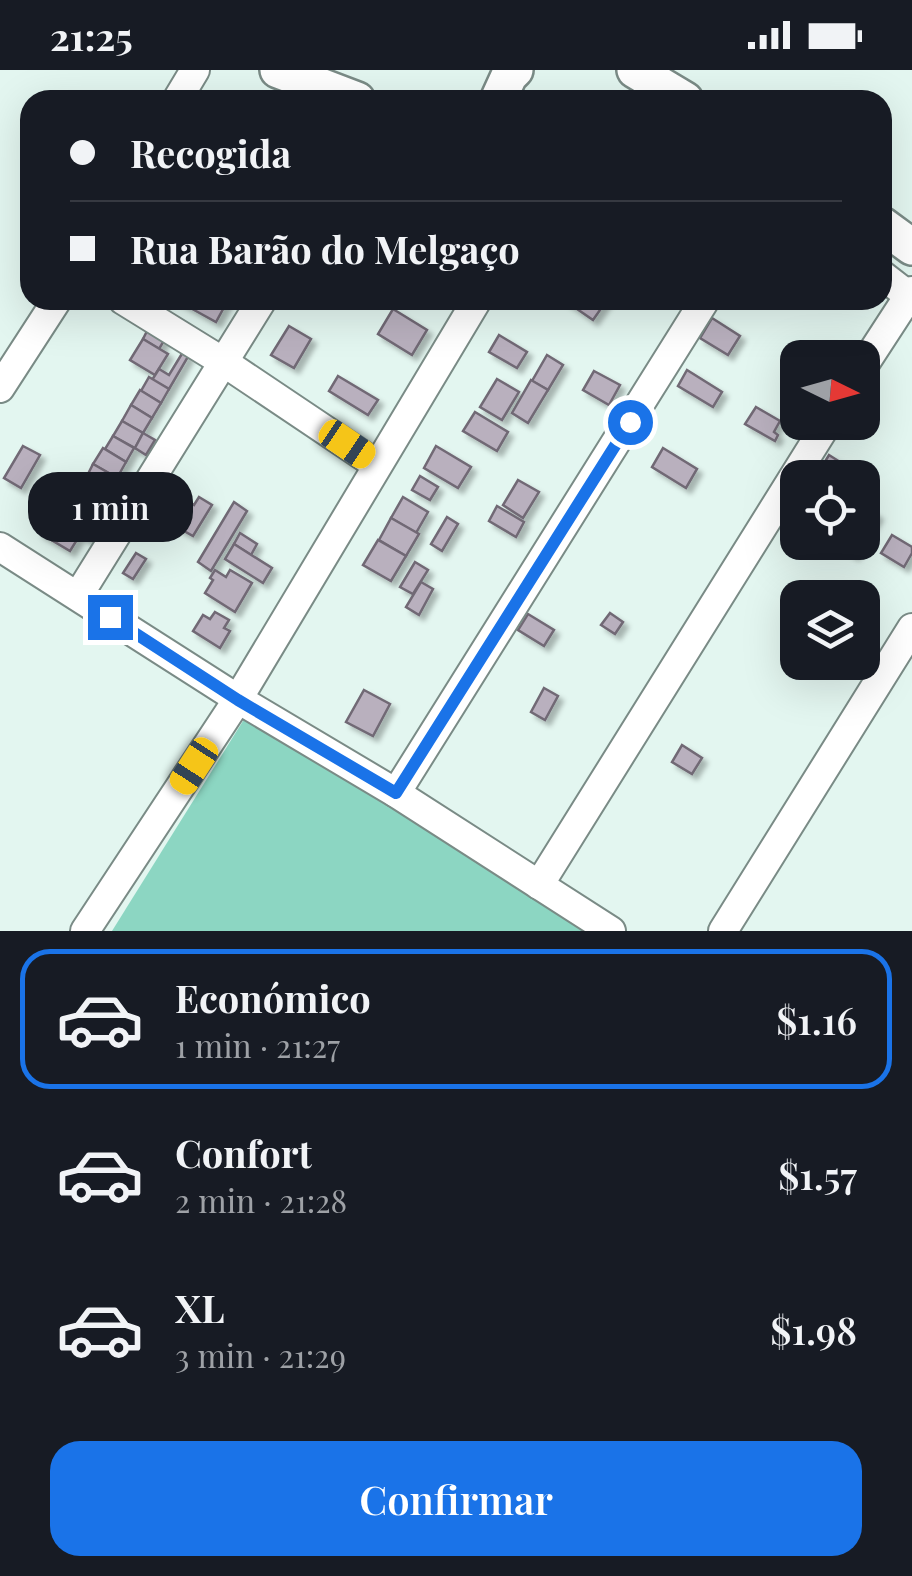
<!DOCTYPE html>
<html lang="es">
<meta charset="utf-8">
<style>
:root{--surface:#171b24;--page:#242831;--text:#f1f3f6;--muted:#9ea1a6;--line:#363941;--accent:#1a73e8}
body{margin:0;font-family:"Playfair Display",serif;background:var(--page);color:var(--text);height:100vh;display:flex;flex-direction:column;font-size:38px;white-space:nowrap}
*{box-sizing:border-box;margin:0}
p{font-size:32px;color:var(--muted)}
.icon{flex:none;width:55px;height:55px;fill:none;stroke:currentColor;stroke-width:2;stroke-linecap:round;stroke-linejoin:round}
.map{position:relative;height:861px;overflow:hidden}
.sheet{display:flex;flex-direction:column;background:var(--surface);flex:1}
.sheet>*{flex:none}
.top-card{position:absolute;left:20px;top:20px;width:872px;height:220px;border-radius:30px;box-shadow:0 10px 40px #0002;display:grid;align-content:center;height:220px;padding:0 50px;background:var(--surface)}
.needle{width:65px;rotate:95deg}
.controls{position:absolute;left:780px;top:270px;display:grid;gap:20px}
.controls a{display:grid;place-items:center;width:100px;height:100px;border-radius:20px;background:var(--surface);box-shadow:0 10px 40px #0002;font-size:50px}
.end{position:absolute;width:45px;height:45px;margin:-22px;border:12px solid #1a73e8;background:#fff;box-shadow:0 0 0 5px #fff}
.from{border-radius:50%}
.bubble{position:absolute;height:70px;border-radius:30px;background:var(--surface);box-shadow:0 10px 40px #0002;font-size:32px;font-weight:600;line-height:70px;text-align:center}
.car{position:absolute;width:30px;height:60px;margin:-30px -15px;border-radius:12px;box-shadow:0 0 8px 2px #0007;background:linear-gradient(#f5c518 24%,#345 0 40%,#f5c518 0 76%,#345 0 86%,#f5c518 0)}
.top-card b{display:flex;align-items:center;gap:35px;height:95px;font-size:38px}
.top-card b+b{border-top:2px solid var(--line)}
.top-card i{width:25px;height:25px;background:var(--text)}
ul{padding:18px 0 0;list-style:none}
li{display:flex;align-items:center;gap:30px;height:140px;margin:0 20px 15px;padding:0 30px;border:5px solid transparent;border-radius:30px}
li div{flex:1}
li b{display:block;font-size:38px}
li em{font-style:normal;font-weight:600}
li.active{border-color:var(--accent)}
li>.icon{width:90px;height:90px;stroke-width:1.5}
.primary-button{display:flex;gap:20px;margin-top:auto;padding:20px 50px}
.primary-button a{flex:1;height:115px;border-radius:30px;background:var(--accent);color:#fff;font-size:40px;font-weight:600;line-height:115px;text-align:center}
.status{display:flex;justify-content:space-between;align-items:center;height:70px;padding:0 50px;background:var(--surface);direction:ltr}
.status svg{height:28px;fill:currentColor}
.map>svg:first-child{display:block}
.green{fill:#8cd6c2}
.building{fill:#b9b0be;stroke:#716975;stroke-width:2.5;filter:url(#shadow)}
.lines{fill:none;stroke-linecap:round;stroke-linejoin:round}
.minor-casing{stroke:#7a8b86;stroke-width:32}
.major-casing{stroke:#7a8b86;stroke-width:40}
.minor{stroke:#fff;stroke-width:28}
.major{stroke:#fff;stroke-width:35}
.route{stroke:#1a73e8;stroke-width:12}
</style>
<div class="status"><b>21:25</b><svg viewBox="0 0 49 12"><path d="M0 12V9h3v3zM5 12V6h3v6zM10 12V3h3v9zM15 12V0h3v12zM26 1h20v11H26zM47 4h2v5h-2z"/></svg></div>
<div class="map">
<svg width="912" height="861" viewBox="0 0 912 861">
<defs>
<filter id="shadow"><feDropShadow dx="5" dy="5" stdDeviation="2.5" flood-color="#0004"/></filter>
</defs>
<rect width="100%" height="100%" fill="#e3f6f0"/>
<polygon class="green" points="248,643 590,861 112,861"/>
<g class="building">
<polygon points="176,230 228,230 216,252"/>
<polygon points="564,230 607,230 593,250"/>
<polygon points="393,239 427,260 412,285 378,264"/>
<polygon points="712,248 740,266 728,285 700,268"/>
<polygon points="289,256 311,269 294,298 271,285"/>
<polygon points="148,259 165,269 159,279 143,269"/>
<polygon points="499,265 527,282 517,298 489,282"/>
<polygon points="143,269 168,284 155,305 130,290"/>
<polygon points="183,282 189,285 169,319 152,310 159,299 169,305"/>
<polygon points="547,285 563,295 548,320 532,311"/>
<polygon points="687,300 722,322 713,337 678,316"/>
<polygon points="594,301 620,315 609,335 583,320"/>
<polygon points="338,306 378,330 368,345 329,321"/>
<polygon points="149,307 169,319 161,333 141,321"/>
<polygon points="497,309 519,322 502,350 480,337"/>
<polygon points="531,310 548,320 528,353 512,343"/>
<polygon points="140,320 161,333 152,348 131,335"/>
<polygon points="131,335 152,348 143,363 122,351"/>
<polygon points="756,337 780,351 774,362 778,365 775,371 745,354"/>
<polygon points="475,342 508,362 497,381 463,361"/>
<polygon points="122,351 143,363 135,378 113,366"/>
<polygon points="143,363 155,370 146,385 135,378"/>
<polygon points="113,366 134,378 126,392 105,379"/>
<polygon points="23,376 40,385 21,418 4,408"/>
<polygon points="436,376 471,397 458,418 424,398"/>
<polygon points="103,378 126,392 117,408 93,394"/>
<polygon points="663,378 697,399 686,418 652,397"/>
<polygon points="829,385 867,409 862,416 862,408 825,408 818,403"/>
<polygon points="93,394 114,406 106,420 86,408"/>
<polygon points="420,406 438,417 430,430 412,420"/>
<polygon points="86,408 106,420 96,436 76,424"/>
<polygon points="518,410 539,422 523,448 503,435"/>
<polygon points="106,420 118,427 109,442 97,435"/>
<polygon points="76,424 97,436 88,451 68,439"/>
<polygon points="199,427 212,435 193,466 170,453 179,439 185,443 191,433 194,435"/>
<polygon points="403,427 428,442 416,463 391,448"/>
<polygon points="234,432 247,441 211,501 198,492"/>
<polygon points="497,436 524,452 516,467 489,451"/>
<polygon points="68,439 88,451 79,465 59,453"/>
<polygon points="869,439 878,445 862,471 862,450"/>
<polygon points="48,447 80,465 70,481 38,462"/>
<polygon points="447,447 458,454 442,481 431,474"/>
<polygon points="391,448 419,464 406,486 379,470"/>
<polygon points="88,451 98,456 89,470 80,465"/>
<polygon points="240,463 257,474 251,485 234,474"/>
<polygon points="892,465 912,477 912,483 904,497 881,483"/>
<polygon points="378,470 406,486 391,511 363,495"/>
<polygon points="833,472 862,472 854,485"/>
<polygon points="234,474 272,498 263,513 225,489"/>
<polygon points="136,483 146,489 133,509 123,503"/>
<polygon points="415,492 428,500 413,524 400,517"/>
<polygon points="215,500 226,507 230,500 252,513 235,542 205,523 213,510 210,508"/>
<polygon points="421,512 433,519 419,545 406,537"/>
<polygon points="215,542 229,550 224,558 230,561 220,578 193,561 203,545 210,549"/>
<polygon points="610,543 623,552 615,564 601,555"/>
<polygon points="528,544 554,560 544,576 518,560"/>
<polygon points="544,618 558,626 545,650 531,642"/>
<polygon points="364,620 390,634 373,666 346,652"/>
<polygon points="682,675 702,688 692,704 672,692"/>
</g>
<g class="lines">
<defs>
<g id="minor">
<polyline points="177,30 195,0"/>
<polyline points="882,205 909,226"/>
<polyline points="123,230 225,293 377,395"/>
<polyline points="862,298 912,221"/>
<polyline points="0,318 57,230"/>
<polyline points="0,477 238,629 396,723 611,861"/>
<polyline points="78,526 262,230"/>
<polyline points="396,723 705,230"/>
<polyline points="539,815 828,352"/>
<polyline points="85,861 238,629 477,230"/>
<polyline points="723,861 912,558"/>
</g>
<g id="major">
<polyline points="278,0 357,30"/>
<polyline points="635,0 685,30"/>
<polyline points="498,30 509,6 515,0"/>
<polyline points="882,155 912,177"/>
</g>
</defs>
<use href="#minor" class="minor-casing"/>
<use href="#major" class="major-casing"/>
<use href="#minor" class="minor"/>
<use href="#major" class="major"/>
</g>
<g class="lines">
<polyline class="route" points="110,547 238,630 396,723 630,352"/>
</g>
</svg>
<div class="controls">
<a><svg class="needle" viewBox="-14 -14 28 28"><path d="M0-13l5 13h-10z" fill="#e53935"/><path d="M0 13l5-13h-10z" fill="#9ea1a6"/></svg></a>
<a><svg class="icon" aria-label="locate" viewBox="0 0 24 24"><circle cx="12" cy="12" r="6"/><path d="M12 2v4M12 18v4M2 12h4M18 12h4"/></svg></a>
<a><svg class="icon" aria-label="layers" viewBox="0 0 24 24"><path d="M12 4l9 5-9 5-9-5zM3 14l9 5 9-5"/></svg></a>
</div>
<i class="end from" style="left:630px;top:352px"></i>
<i class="end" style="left:110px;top:547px"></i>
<div class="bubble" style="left:28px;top:402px;width:165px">1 min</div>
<i class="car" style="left:347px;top:374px;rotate:124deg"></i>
<i class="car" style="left:194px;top:696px;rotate:213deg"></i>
<div class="top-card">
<b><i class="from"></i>Recogida</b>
<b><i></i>Rua Barão do Melgaço</b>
</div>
</div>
<section class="sheet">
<ul>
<li class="active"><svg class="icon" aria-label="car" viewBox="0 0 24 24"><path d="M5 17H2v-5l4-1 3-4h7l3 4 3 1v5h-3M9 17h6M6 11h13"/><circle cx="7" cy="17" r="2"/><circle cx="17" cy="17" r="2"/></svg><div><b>Económico</b><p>1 min · 21:27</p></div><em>$1.16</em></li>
<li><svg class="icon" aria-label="car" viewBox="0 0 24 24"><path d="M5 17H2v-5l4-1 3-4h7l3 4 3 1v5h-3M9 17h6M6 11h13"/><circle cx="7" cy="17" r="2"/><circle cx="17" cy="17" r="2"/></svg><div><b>Confort</b><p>2 min · 21:28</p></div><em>$1.57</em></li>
<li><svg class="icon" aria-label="car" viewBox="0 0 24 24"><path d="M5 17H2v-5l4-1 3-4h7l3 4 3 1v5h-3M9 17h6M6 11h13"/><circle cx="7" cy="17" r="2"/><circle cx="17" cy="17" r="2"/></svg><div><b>XL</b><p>3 min · 21:29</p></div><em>$1.98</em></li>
</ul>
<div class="primary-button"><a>Confirmar</a></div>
</section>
